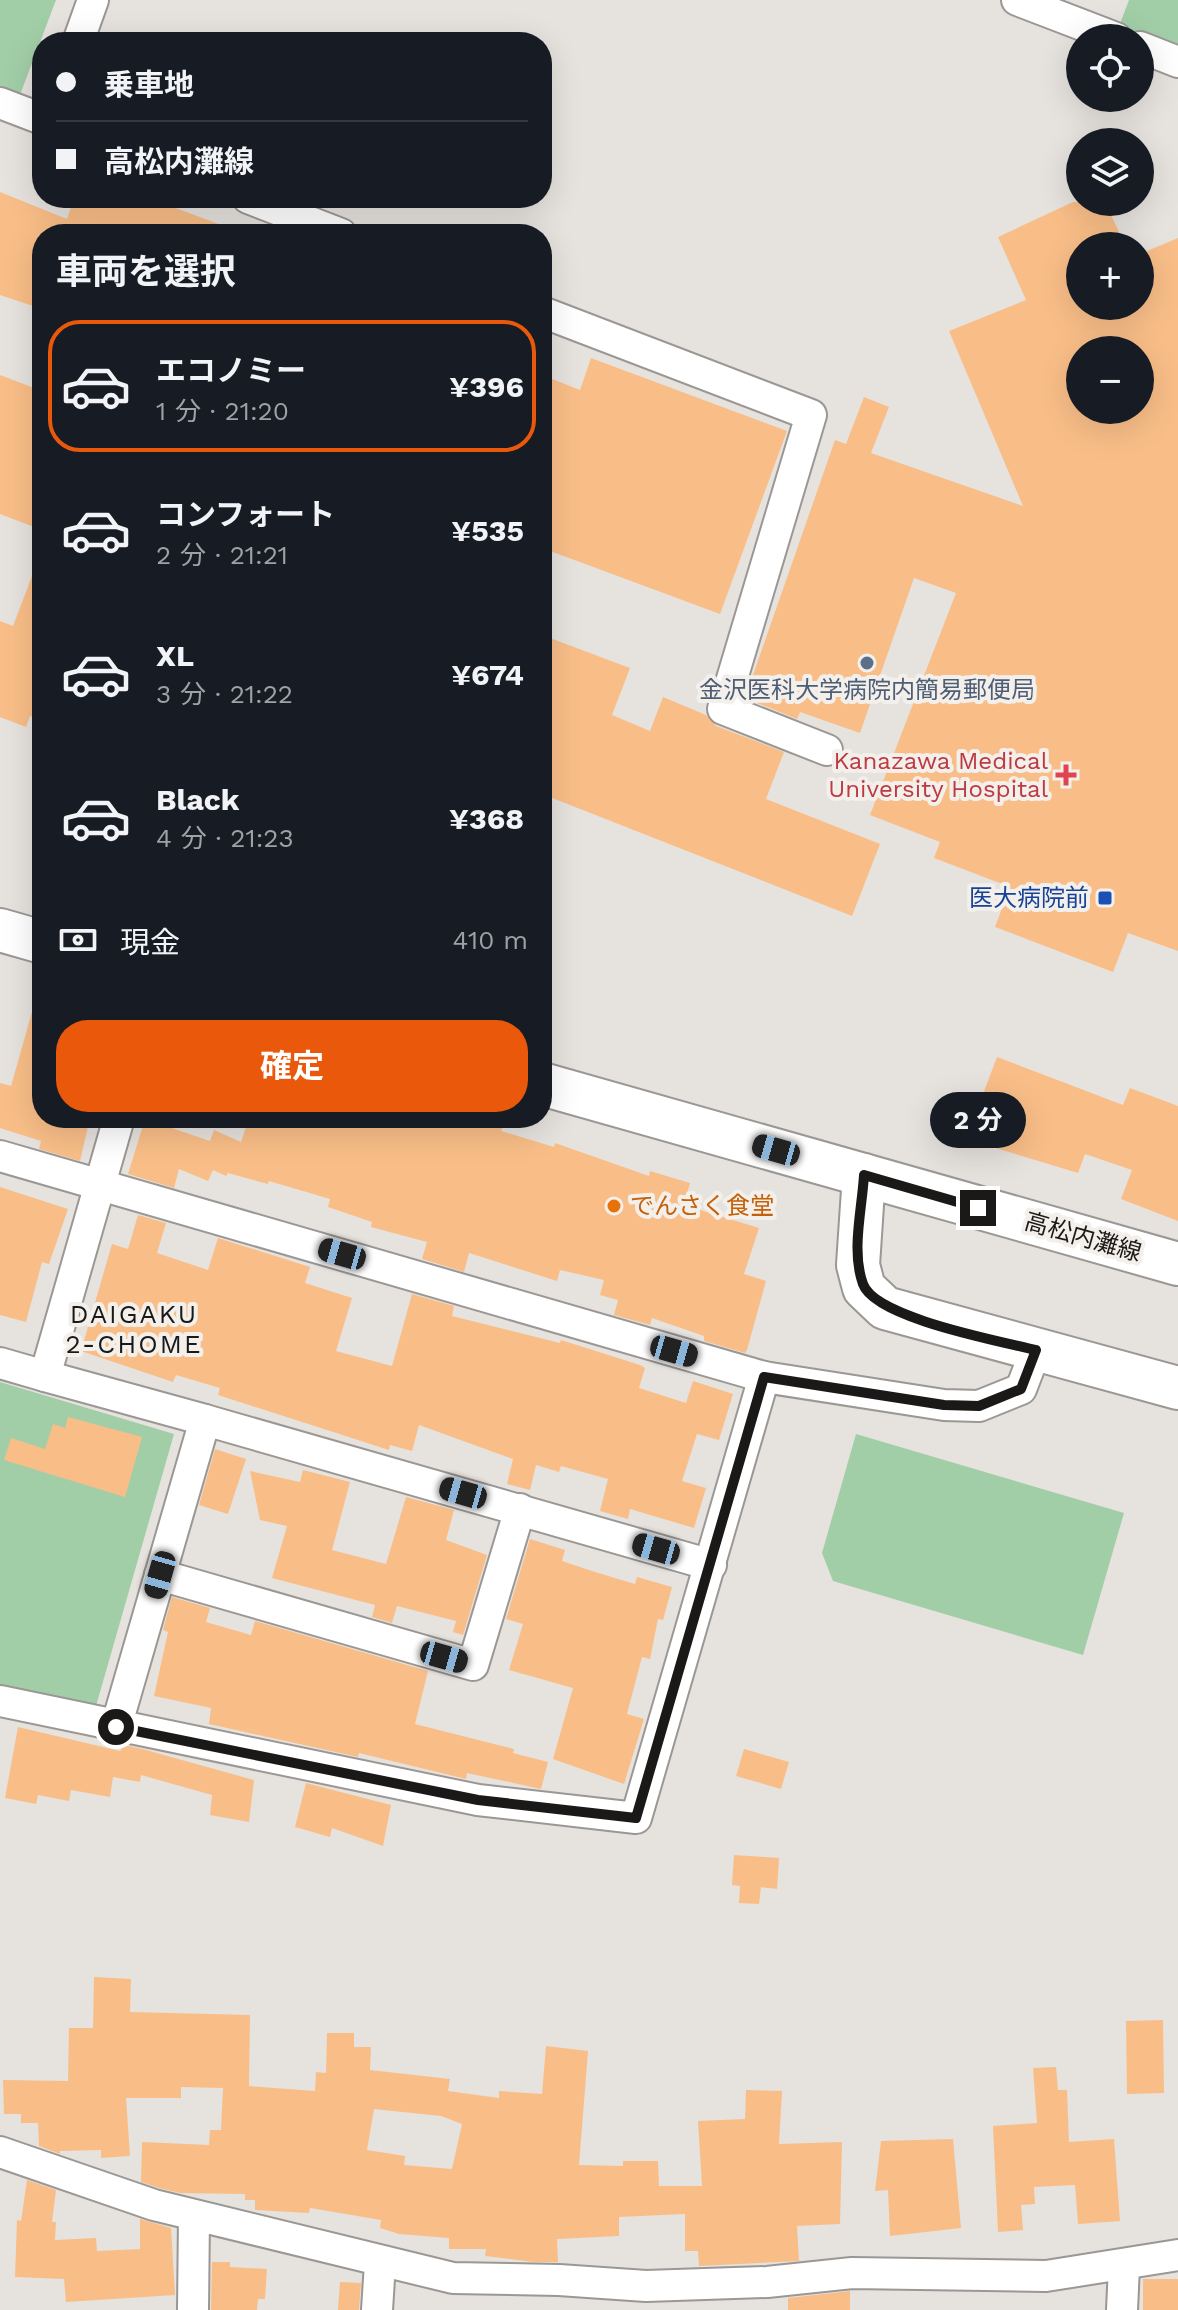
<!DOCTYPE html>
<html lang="ja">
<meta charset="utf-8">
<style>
:root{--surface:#171b24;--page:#20242c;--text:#f1f3f6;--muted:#9ea1a6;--line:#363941;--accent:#ea580c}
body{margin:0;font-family:"Work Sans","Noto Sans JP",sans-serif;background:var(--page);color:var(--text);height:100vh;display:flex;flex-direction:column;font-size:30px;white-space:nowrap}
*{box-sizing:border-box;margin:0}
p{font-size:26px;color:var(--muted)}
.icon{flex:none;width:44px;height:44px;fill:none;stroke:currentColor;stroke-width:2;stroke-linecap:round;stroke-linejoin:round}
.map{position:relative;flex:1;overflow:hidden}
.drawer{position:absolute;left:32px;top:224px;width:520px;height:904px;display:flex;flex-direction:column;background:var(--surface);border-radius:32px;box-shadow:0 8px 32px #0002}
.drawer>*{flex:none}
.banner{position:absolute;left:32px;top:32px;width:520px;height:176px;border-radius:32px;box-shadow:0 8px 32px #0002;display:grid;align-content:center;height:176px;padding:0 24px;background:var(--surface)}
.fabs{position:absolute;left:1066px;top:24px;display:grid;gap:16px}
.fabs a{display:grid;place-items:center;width:88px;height:88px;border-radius:50%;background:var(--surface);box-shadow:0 8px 32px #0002;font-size:40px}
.end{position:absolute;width:36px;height:36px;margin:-18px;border:10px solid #1b1918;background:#fff;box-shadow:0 0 0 4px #fff}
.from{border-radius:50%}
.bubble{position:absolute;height:56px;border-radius:28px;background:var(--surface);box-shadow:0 8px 32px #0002;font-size:26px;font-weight:700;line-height:56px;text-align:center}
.car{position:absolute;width:24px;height:48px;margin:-24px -12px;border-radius:10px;box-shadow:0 0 6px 2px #0007;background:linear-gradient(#222 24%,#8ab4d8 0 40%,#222 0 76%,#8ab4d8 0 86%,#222 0)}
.banner b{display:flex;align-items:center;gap:28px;height:76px;font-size:30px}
.banner b+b{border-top:2px solid var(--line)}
.banner i{width:20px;height:20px;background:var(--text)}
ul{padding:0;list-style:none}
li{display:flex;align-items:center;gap:24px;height:132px;margin:0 16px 12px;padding:0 8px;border:4px solid transparent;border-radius:32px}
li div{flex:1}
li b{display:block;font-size:30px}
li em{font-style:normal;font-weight:700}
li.selected{border-color:var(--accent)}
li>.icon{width:72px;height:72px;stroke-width:1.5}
h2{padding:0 24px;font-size:36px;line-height:96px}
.pay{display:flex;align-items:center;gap:20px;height:88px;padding:0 24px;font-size:30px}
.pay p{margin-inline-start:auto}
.primary-button{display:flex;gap:16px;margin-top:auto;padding:16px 24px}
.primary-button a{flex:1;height:92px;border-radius:32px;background:var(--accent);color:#fff;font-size:32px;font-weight:700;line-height:92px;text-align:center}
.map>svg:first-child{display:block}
.green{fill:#a1cea7}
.building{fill:#f9be88;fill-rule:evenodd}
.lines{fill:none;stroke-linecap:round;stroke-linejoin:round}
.street-casing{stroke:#9b9794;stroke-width:34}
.secondary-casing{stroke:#9b9794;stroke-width:46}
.street{stroke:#fff;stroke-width:30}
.secondary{stroke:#fff;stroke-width:42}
.route{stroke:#1b1918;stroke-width:10}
.service-dot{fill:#5c6f8a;stroke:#f3efeb;stroke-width:3}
.health-dot{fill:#e0444e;stroke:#f3efeb;stroke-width:3}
.transit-dot{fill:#1a4fb4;stroke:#f3efeb;stroke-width:3}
.food-dot{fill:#e8710a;stroke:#f3efeb;stroke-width:3}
.labels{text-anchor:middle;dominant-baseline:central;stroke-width:8;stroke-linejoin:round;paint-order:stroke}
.service-label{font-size:24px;fill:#4e5e75;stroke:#f3efeb}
.health-label{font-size:24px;fill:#be3a42;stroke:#f3efeb;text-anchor:end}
.transit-label{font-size:24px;fill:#164399;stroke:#f3efeb;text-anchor:end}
.food-label{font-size:24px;fill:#c56008;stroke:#f3efeb;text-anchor:start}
.street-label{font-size:24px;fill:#1b1918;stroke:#f3efeb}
.neighbourhood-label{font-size:26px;letter-spacing:2px;fill:#1b1918;stroke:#f3efeb}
</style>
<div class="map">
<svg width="1178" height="2310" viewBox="0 0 1178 2310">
<rect width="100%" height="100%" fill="#e6e2de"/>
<g class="green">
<polygon points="0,0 56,0 18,100 0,94"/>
<polygon points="1129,0 1178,0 1178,51 1118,29"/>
<polygon points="0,1382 174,1434 94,1713 0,1690"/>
<polygon points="856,1434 1124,1513 1083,1655 833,1581 822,1553"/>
</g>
<g class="building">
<polygon points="0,192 67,219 74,198 149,198 240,232 42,234 42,309 0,295"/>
<path d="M1073,202h32l14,30 -30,14h-9v60h60v-52l38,-16v713l-50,-18 -15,39 -118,-45 15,-40 -76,-29 6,-16 -70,-27 86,-222 -42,-15 -54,155 -60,-21 -3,7 -52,-21 90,-258 11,4 18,-47 25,10 -18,46 152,53 -74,-175 77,-31 -28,-63zM1080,350h60v60h-60z"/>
<polygon points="591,358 787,431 720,614 542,548 542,375 580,390"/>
<polygon points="0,375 42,391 42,530 0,514"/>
<polygon points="40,555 42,721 30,716 26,727 0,717 0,621 13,626"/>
<polygon points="542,635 630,668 612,715 650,731 663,697 706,715 716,726 784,752 766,799 880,844 852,916 542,794"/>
<polygon points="36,998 42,999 42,1118 90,1118 80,1161 39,1149 41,1141 0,1128 0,1083 11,1086"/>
<polygon points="997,1057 1123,1105 1130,1088 1178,1106 1178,1221 1121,1199 1132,1170 1085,1154 1078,1173 966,1139"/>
<polygon points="249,1118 474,1118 503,1126 501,1131 554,1147 555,1143 649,1176 650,1171 690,1183 684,1205 759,1228 744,1274 766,1281 747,1350 745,1353 704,1341 704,1336 652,1318 650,1325 614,1315 618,1300 600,1295 604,1280 560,1270 557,1281 469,1253 464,1272 422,1259 427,1242 371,1227 372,1222 328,1207 330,1199 269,1181 268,1184 228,1173 226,1176 213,1170 208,1181 179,1169 174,1188 128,1174 145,1119 210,1141 214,1130 241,1142"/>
<polygon points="0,1187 68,1209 49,1264 42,1262 26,1322 0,1315"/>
<polygon points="138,1215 166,1223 157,1253 208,1270 218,1238 310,1267 305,1283 352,1298 336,1351 392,1366 412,1294 454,1306 452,1316 560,1343 561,1340 640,1365 645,1368 639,1388 686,1403 693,1381 733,1394 719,1440 697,1434 682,1481 706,1488 694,1528 630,1509 628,1519 600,1511 608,1479 561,1466 559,1472 536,1465 530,1490 507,1484 513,1459 419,1425 412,1451 390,1445 389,1450 218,1395 220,1388 176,1375 173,1382 81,1351 112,1244 128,1249"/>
<polygon points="68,1417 142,1437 125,1497 4,1460 11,1438 45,1449 53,1424 65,1428"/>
<polygon points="215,1449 246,1459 228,1514 199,1505"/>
<polygon points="303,1470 350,1482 332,1550 386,1564 406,1497 454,1510 446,1540 487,1555 463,1635 453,1632 456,1621 397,1606 392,1623 372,1617 375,1605 272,1578 287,1526 260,1520 250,1471 300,1482"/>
<polygon points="530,1539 565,1550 562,1561 595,1572 635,1584 637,1577 672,1587 663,1620 658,1619 650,1659 642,1657 627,1714 644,1719 624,1784 553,1759 573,1688 509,1670 523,1624 506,1619"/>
<polygon points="172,1597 210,1608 206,1622 251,1635 255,1621 428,1671 415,1724 514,1749 513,1753 548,1762 541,1789 467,1773 466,1779 359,1753 358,1757 209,1724 211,1708 154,1696 168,1632 163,1630"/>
<polygon points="18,1727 120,1751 125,1745 146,1750 254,1780 249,1822 210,1815 212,1795 141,1775 140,1782 113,1777 110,1797 71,1790 69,1801 38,1795 36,1804 5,1798"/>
<polygon points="744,1749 789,1762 781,1789 736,1776"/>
<polygon points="306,1783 391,1805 383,1846 332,1828 330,1837 295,1827"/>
<polygon points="734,1855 779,1858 777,1889 761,1887 759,1904 739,1903 740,1886 732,1885"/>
<path d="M94,1977l37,2 -1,33 120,3 -1,71 66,5 1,-19 10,1 1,-40h27v14h17l-1,23 80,9 -2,12 51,7v-7l43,3 4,-48 42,5 -9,114 44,1v-5h35l1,25h43l-4,-65 47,-2 1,-29 36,1 -3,53 63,-2 -2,82 -43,2 2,35 -100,5 -1,-15h-13v-37l-66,3v19l-62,3 1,23h-24l-49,-6 1,-7h-37v-11l-50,-4 -19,-6 1,-8 -71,-12 -1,5 -54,-3v-10h-10v-6l-65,-1 -21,-5 -18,-6 1,-40 67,3 1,-15h11l2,-42 -42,-1v11h-55l4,58 -29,2v-8l-41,1v3l-21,-8 -1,-23h-17v-9h-17l-1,-34 65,1 1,-53h24zM374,2109l67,7 21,8 -10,45 -48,-4 1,-9 -38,-6z"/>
<polygon points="1163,2020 1164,2093 1127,2094 1126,2021"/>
<polygon points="1056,2067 1058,2090 1067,2090 1069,2142 1114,2139 1120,2221 1078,2224 1075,2185 1034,2187 1035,2204 1021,2205 1023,2230 998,2232 993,2126 1037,2123 1033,2068"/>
<polygon points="953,2139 961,2228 890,2236 888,2190 875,2191 881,2141"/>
<polygon points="27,2180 56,2190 52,2222 56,2222 55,2240 96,2238 97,2251 140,2249 140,2219 171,2228 175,2295 66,2302 64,2279 15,2277 17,2220 21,2221"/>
<polygon points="212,2262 230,2262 230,2267 267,2269 265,2299 258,2299 257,2310 211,2310"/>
<rect x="1143" y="2279" width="35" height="31"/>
<polygon points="340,2282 361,2283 359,2310 338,2310"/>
<polygon points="850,2291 850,2310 788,2310 788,2298"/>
</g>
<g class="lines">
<defs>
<g id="street">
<polyline points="1017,0 1116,38"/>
<polyline points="78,42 93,0"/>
<polyline points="1140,47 1178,62"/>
<polyline points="0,103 42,119"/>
<polyline points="248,198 341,234"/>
<polyline points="542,312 811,415 723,709 827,750"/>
<polyline points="0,1156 764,1377"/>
<polyline points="0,1363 45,1376 119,1118"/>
<polyline points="45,1376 205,1420 116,1727"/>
<polyline points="205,1420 711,1565"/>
<polyline points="160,1575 473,1665 520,1509"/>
<polyline points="0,1701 478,1800 636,1818 764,1377 944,1405 979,1406 1021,1389 1036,1350"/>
<polyline points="0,2152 154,2205 453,2278 559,2280 646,2286 767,2282 852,2273 1046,2276 1178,2255"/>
<polyline points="193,2310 194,2216"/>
<polyline points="377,2310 380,2263"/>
<polyline points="1122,2310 1124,2266"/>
</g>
<g id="secondary">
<polyline points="0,930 42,942"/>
<polyline points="542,1084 1178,1264"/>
<polyline points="864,1175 858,1265 864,1288 885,1308 1178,1388"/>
</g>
</defs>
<use href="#street" class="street-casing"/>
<use href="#secondary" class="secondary-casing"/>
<use href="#street" class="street"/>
<use href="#secondary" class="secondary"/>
</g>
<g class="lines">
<path class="route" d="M116,1727l362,73 158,18 128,-441 180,28 35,1 42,-17 15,-39c-36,-9 -161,-32 -173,-66 -12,-33 -1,-74 1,-109l114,33"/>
</g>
<circle class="service-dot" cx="867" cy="663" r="8"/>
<path class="health-dot" d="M1062 763h8v8h8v8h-8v8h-8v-8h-8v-8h8z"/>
<rect class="transit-dot" x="1097" y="890" width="16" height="16" rx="4"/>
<circle class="food-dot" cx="614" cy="1206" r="8"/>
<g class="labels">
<g class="service-label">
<text x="867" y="690">金沢医科大学病院内簡易郵便局</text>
</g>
<g class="health-label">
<text x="1048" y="761">Kanazawa Medical<tspan x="1048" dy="28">University Hospital</tspan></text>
</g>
<g class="transit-label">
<text x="1089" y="898">医大病院前</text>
</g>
<g class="food-label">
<text x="630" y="1206">でんさく食堂</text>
</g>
<g class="street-label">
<text transform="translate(1083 1237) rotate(16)">高松内灘線</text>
</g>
<g class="neighbourhood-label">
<text x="134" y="1314">DAIGAKU<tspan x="134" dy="30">2-CHOME</tspan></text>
</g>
</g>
</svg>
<div class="fabs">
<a><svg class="icon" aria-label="locate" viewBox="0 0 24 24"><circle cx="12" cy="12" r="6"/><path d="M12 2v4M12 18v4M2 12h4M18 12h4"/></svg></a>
<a><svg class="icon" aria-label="layers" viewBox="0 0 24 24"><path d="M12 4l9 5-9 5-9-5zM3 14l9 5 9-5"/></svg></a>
<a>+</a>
<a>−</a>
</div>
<i class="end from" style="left:116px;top:1727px"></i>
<i class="end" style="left:978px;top:1208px"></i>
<div class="bubble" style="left:930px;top:1092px;width:96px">2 分</div>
<i class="car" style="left:776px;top:1150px;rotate:286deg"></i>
<i class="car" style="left:342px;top:1254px;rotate:286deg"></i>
<i class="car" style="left:674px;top:1351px;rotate:106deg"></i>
<i class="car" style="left:463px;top:1493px;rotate:286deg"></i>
<i class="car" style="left:656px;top:1549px;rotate:286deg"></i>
<i class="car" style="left:160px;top:1575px;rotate:196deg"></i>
<i class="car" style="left:444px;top:1657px;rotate:106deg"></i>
<div class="banner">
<b><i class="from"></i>乗車地</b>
<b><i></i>高松内灘線</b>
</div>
<section class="drawer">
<h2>車両を選択</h2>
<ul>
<li class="selected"><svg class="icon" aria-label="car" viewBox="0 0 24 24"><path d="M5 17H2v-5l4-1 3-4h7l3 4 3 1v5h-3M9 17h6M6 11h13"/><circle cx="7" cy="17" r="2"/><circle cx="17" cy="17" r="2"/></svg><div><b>エコノミー</b><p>1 分 · 21:20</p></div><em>¥396</em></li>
<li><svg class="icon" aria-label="car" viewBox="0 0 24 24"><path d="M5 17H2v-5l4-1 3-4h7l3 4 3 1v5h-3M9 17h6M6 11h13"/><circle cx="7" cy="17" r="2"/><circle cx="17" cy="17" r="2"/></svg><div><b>コンフォート</b><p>2 分 · 21:21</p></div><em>¥535</em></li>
<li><svg class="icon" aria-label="car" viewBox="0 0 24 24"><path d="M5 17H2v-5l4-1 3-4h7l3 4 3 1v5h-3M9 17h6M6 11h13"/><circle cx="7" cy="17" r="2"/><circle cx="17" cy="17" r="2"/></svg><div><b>XL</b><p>3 分 · 21:22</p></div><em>¥674</em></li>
<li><svg class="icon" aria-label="car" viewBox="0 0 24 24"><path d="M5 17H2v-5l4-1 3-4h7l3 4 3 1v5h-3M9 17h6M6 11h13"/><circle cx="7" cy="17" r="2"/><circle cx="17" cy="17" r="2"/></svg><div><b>Black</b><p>4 分 · 21:23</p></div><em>¥368</em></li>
</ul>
<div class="pay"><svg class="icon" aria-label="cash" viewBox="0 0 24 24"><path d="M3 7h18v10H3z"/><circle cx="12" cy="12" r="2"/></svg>現金<p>410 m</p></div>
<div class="primary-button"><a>確定</a></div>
</section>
</div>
